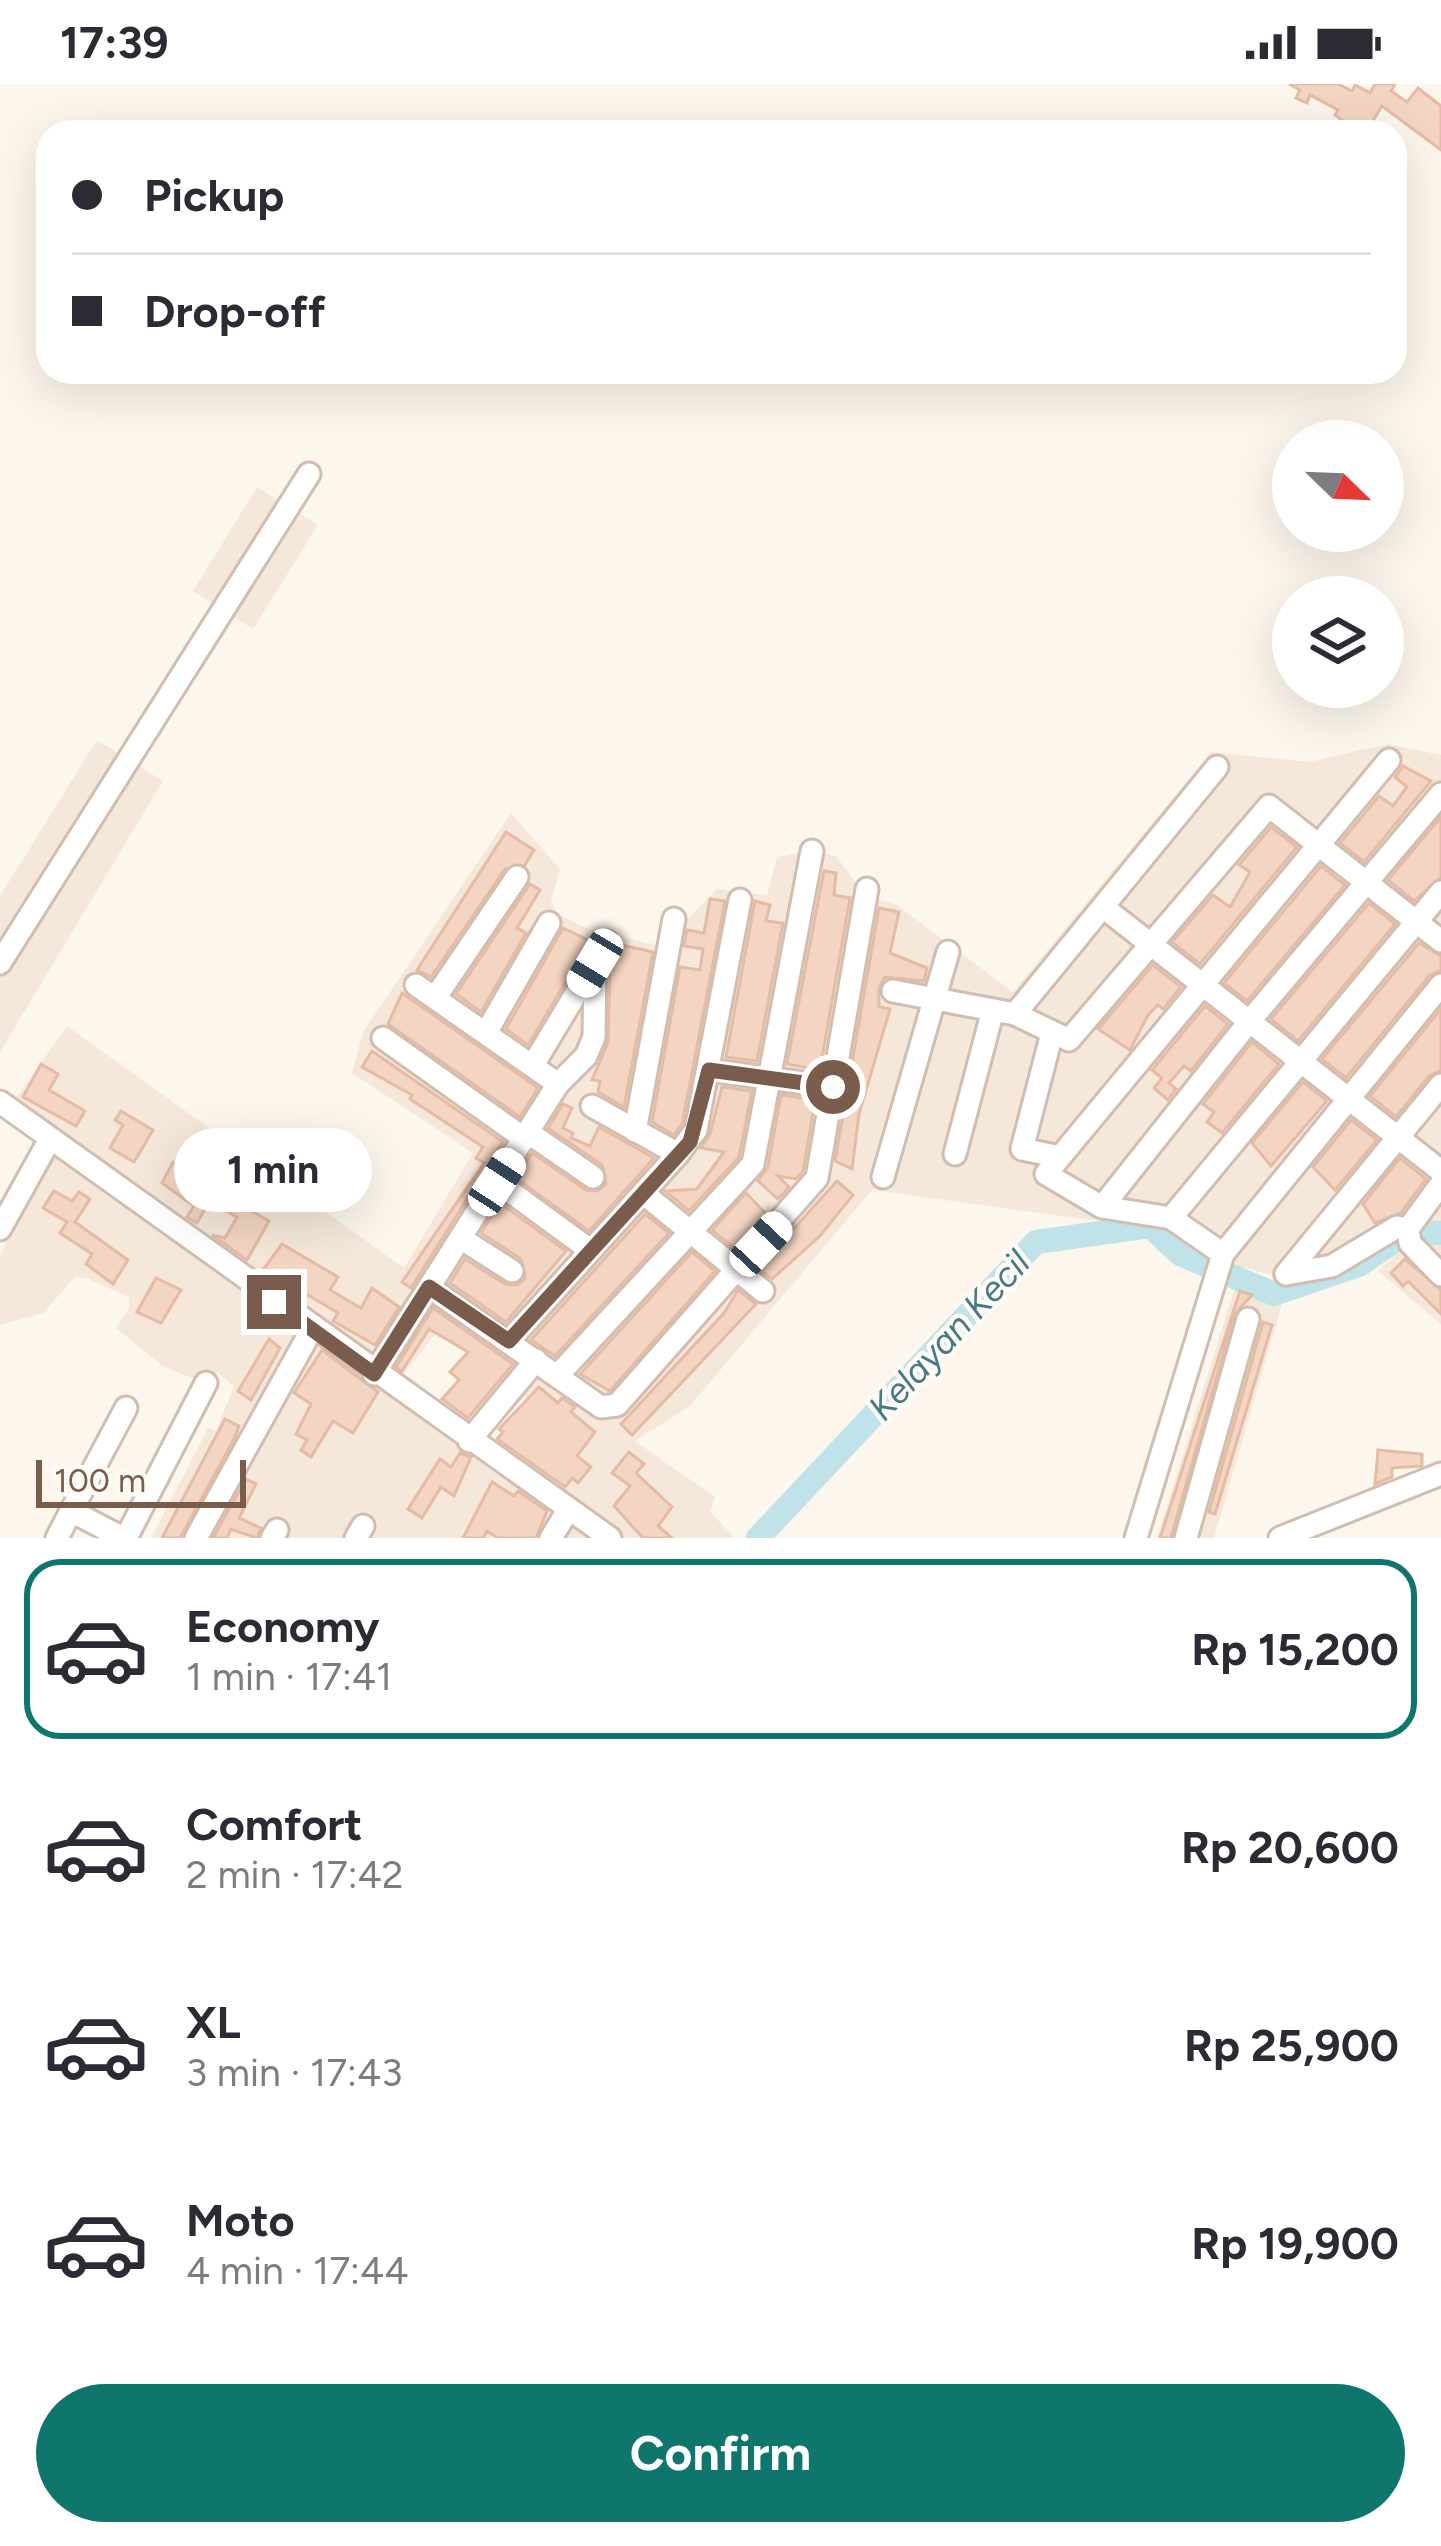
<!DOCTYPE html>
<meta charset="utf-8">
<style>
:root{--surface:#fff;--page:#f2f2f3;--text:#2b2b33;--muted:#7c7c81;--line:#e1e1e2;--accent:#0f766e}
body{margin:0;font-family:Figtree,sans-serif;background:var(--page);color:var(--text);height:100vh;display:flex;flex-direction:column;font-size:45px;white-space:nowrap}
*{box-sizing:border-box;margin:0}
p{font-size:39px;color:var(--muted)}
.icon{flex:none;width:66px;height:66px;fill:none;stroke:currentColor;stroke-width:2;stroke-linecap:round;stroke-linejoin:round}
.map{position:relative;height:1454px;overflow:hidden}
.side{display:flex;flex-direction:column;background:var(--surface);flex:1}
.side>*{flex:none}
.guide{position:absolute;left:36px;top:36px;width:1371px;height:264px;border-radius:36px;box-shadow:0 12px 48px #0002;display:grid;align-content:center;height:264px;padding:0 36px;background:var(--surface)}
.needle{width:78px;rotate:113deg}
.fabs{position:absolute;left:1272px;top:336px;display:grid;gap:24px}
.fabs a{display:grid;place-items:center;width:132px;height:132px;border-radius:50%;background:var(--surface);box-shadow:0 12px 48px #0002;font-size:60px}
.scale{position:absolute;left:36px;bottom:30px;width:210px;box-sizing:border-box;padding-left:12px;border:6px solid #7a5c4d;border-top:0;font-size:33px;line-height:42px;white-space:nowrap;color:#7a5c4d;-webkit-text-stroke:9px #fffaf3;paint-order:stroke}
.end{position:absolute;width:54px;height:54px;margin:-27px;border:15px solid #7a5c4d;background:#fff;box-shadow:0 0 0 6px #fff}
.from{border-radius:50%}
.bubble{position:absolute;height:84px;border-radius:42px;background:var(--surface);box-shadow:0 12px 48px #0002;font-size:39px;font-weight:700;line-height:84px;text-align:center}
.car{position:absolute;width:36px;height:72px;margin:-36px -18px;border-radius:15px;box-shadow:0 0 9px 3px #0007;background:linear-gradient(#fff 24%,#345 0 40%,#fff 0 76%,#345 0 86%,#fff 0)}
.guide b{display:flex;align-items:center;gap:42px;height:114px;font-size:45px}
.guide b+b{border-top:3px solid var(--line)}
.guide i{width:30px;height:30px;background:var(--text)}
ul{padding:21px 0 0;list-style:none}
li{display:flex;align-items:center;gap:36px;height:180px;margin:0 24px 18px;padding:0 12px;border:6px solid transparent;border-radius:36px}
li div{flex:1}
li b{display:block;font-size:45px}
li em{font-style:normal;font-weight:700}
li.active{border-color:var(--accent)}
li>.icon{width:108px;height:108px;stroke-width:1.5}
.cta{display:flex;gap:24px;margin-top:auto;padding:24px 36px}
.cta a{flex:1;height:138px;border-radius:72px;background:var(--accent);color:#fff;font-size:48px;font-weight:700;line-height:138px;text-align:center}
.status{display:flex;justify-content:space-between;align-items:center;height:84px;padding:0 60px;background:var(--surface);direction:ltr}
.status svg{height:33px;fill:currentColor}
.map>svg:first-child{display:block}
.residential{fill:#f5e8da}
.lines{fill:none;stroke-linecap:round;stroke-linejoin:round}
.river{stroke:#bfe3e8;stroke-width:24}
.building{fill:#f3d5c3;stroke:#e6bba3;stroke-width:3}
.minor-casing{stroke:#d1beb0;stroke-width:27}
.minor{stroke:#fff;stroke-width:21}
.route{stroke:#7a5c4d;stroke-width:15}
.labels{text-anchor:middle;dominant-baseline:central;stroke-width:9;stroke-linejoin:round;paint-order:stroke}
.water-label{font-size:36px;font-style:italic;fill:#437c86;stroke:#fffaf3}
</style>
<div class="status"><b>17:39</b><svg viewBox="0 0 49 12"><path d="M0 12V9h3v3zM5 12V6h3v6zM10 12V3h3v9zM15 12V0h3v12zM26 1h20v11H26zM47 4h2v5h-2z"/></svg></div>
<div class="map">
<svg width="1441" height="1454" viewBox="0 0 1441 1454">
<rect width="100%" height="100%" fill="#fdf6ec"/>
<g class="residential">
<polygon points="257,403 318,441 253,545 193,507"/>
<polygon points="97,656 163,697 0,968 0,812"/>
<polygon points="1388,660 1441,671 1441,1240 1378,1187 1404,1164 1405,1151 1311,1185 1268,1190 1225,1179 1138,1129 1091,1136 872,1106 690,1322 635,1357 715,1413 710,1428 735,1454 617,1454 525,1389 559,1339 491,1285 436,1249 401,1294 11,1021 67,942 404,1184 473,1069 352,989 363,948 511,729 560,785 551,818 557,829 588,845 661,862 717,805 767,811 777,773 813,766 837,773 865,812 897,821 1013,908 1211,668 1309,678"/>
<polygon points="49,1065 62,1070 596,1454 151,1454 208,1344 216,1347 234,1302 218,1289 195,1295 164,1283 116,1244 129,1225 129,1213 86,1194 75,1193 43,1229 0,1241 0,1172"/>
<polygon points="1235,1203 1283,1217 1214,1454 1157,1454"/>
</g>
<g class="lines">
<polyline class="river" points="758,1454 1036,1158 1150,1142 1180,1170 1274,1210 1359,1181 1403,1151 1441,1149"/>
</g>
<g class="building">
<polygon points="1289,0 1338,0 1352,7 1355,1 1370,9 1375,0 1395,0 1391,7 1407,18 1418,4 1441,22 1441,66 1382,22 1366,48 1357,48 1335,31 1338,26 1310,11 1307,19 1296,14 1300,6"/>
<polygon points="1403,682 1431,697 1364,778 1340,759 1379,712 1393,722 1407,703 1395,693"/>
<polygon points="1441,733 1441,793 1414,817 1388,796"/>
<polygon points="1271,743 1297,763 1200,880 1172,858 1213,811 1230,823 1250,788 1239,781"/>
<polygon points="506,748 534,766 525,781 505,785 431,893 417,886"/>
<polygon points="1321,782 1345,801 1247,917 1224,899"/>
<polygon points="824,787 836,789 834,811 850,814 820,986 787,980"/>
<polygon points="530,800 540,806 517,844 526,849 481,928 456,910"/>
<polygon points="710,815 725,817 682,1040 674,1051 652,1038 680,883 700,886 703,865 684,862 687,846 704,849"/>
<polygon points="755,817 770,821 766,837 783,839 757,977 726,973"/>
<polygon points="1369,819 1395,840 1298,957 1271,935"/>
<polygon points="879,824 899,828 890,869 927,884 924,897 885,893 879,903 879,923 890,925 859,1030 852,1085 835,1077"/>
<polygon points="563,844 590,857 528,961 506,945"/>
<polygon points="1419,859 1441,872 1441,886 1429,892 1346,994 1322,975"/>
<polygon points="621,861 653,868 624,1023 598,1008 600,997 592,996 608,958 610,889"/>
<polygon points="1153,881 1181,903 1163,925 1158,921 1148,931 1130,966 1098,945"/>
<polygon points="402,909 538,1004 520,1033 388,940"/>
<polygon points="1205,922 1228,940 1191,987 1184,982 1169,999 1176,1005 1168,1016 1154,1004 1162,994 1152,986"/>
<polygon points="1441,925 1441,986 1429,992 1396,1033 1370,1012"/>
<polygon points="1252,958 1279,980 1222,1049 1207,1038 1214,1028 1203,1020"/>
<polygon points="372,967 503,1058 411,1204 402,1198 484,1079 476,1074 483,1063 410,1015 412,1011 362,983"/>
<polygon points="41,980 58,990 49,1006 85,1027 76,1042 23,1013"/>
<polygon points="1303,998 1327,1017 1271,1082 1252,1059"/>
<polygon points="722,1003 752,1007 739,1073 689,1127 665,1107 697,1105 724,1068 701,1064 710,1050"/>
<polygon points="781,1011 815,1016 803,1087 796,1095 778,1092 789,1103 778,1115 758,1097 768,1083"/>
<polygon points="563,1020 572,1024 563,1044 573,1049 571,1054 590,1062 599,1043 654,1074 589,1147 516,1094 532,1069 586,1106 598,1107 606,1100 602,1081 548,1044"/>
<polygon points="121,1027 153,1046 134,1078 110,1064 123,1041 115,1036"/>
<polygon points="1351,1036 1377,1056 1335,1106 1313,1083"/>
<polygon points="1400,1074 1426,1095 1401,1129 1375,1139 1363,1120"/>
<polygon points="173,1078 185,1085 181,1093 213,1111 197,1139 187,1133 194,1122 162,1099"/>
<polygon points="224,1094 240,1103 232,1116 269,1137 247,1176 212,1151 225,1154 237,1133 210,1118"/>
<polygon points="837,1097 853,1111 820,1152 772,1195 758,1184"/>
<polygon points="54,1107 72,1117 79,1108 90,1115 75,1138 128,1176 113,1200 86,1180 92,1170 60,1149 67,1138 43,1124"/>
<polygon points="746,1109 766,1130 735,1165 712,1146"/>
<polygon points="500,1119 566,1167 506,1238 450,1199 465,1175 505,1200 518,1201 525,1194 521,1175 481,1149"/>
<polygon points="645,1130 669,1149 555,1272 531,1256"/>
<polygon points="282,1160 338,1193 330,1206 361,1224 372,1204 399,1223 375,1261 333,1237 338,1229 308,1211 304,1217 262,1187"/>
<polygon points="692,1168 715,1187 610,1307 580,1290"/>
<polygon points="1405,1175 1441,1206 1441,1230 1408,1197 1403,1202 1391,1189"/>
<polygon points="156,1194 181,1206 161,1239 137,1228"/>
<polygon points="738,1206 756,1220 632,1351 621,1340 724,1229"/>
<polygon points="1240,1207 1252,1211 1234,1231 1171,1454 1160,1454"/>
<polygon points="433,1224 513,1280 468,1334 442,1315 459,1296 450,1288 468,1268 429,1245 402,1287 396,1283"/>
<polygon points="1263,1238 1272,1241 1215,1430 1209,1428"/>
<polygon points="269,1255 280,1264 251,1316 238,1307"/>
<polygon points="322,1266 378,1308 353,1349 333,1337 311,1373 301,1366 307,1356 296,1350 311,1320 294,1309"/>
<polygon points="539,1303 558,1319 562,1314 575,1323 571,1328 595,1348 577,1372 591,1383 578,1399 572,1394 565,1403 497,1355 503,1348 499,1345"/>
<polygon points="225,1335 239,1342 234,1355 180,1454 162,1454"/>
<polygon points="1378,1366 1422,1370 1422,1382 1392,1384 1392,1393 1375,1400"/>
<polygon points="629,1368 644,1380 636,1389 672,1423 658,1442 672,1454 643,1454 614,1422 630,1402 612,1389"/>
<polygon points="460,1369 471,1373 454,1412 441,1403 422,1434 408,1425 440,1375 451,1383"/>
<polygon points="246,1395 256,1400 239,1434 261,1444 257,1454 231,1445 227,1454 213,1454"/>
<polygon points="492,1398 514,1412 518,1407 547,1427 536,1454 498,1454 487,1447 483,1454 463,1454"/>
</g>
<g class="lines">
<defs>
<g id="minor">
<polyline points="1103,823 1441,1087"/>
<polyline points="0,879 309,390"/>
<polyline points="416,901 558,1000"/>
<polyline points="893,907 1015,930 1069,956 1269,722 1441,857"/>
<polyline points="435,914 517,793"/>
<polyline points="1015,930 1217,683"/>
<polyline points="486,949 549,839"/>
<polyline points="1052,949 1022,1065 1060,1073"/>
<polyline points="383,954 525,1055"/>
<polyline points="533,981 607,858"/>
<polyline points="709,986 833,1003"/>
<polyline points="0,1018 610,1454"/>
<polyline points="592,1022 678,1070 643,1109"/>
<polyline points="635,1047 674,835"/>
<polyline points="529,1049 593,1093"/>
<polyline points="678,1070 696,1046 740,816"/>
<polyline points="955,1070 993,926"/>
<polyline points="883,1093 948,868"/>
<polyline points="497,1098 590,1166"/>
<polyline points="1441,1100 1408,1145 1410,1159 1441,1191"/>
<polyline points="1102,1123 1248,939 1441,710"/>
<polyline points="1171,1134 1441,808"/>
<polyline points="0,1145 50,1055"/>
<polyline points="462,1155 512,1187"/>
<polyline points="1223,1170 1171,1134 1102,1123 1046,1090 1389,676"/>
<polyline points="1286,1190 1441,1001"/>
<polyline points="1286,1190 1332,1182 1397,1143 1408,1145"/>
<polyline points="429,1203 601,1323 617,1321 817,1094 867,805"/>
<polyline points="509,1257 643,1109 763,1207"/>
<polyline points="374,1290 558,1000 586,972 594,953 595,879"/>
<polyline points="558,1291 753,1080 812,767"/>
<polyline points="469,1357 536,1276"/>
<polyline points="71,1427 126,1324"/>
<polyline points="57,1454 71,1427 123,1454"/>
<polyline points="126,1454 206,1299"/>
<polyline points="196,1454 312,1245"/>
<polyline points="272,1454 277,1446"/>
<polyline points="356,1454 363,1442"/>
<polyline points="551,1454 568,1426"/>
<polyline points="1136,1454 1223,1170 1441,901"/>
<polyline points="1186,1454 1248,1235"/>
<polyline points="1280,1454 1441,1390"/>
</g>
</defs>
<use href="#minor" class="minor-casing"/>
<use href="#minor" class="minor"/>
</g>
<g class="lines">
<polyline class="route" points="274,1218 374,1290 429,1203 509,1257 690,1058 709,986 833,1003"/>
</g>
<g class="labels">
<g class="water-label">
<text transform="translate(949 1251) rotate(-47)">Kelayan Kecil</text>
</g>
</g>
</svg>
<div class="fabs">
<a><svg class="needle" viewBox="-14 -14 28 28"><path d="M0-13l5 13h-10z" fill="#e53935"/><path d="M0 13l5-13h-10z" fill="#7c7c81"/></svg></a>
<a><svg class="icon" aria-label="layers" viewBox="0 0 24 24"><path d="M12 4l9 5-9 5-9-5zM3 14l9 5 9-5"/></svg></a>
</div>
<div class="scale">100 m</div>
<i class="end from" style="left:833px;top:1003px"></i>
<i class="end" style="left:274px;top:1218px"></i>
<div class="bubble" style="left:174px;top:1044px;width:198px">1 min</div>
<i class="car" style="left:595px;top:879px;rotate:211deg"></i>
<i class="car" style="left:497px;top:1098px;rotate:33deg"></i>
<i class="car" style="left:761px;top:1160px;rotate:43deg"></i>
<div class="guide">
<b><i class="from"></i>Pickup</b>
<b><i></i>Drop-off</b>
</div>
</div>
<section class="side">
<ul>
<li class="active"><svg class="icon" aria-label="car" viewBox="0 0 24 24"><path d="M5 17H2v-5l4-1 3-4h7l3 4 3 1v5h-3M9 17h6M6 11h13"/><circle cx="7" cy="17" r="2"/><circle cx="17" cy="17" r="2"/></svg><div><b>Economy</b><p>1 min · 17:41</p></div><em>Rp 15,200</em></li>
<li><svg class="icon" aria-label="car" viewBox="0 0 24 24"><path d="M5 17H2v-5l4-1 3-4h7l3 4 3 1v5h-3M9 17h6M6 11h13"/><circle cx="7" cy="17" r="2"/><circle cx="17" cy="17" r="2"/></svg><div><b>Comfort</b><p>2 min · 17:42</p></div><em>Rp 20,600</em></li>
<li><svg class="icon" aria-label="car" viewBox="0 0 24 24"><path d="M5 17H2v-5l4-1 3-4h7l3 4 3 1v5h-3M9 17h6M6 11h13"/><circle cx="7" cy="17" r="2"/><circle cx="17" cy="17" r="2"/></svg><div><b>XL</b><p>3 min · 17:43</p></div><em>Rp 25,900</em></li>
<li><svg class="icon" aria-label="car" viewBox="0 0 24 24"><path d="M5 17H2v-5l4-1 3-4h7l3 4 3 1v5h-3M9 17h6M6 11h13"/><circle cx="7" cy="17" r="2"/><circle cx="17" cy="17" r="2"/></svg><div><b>Moto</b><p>4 min · 17:44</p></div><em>Rp 19,900</em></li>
</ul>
<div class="cta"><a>Confirm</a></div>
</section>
